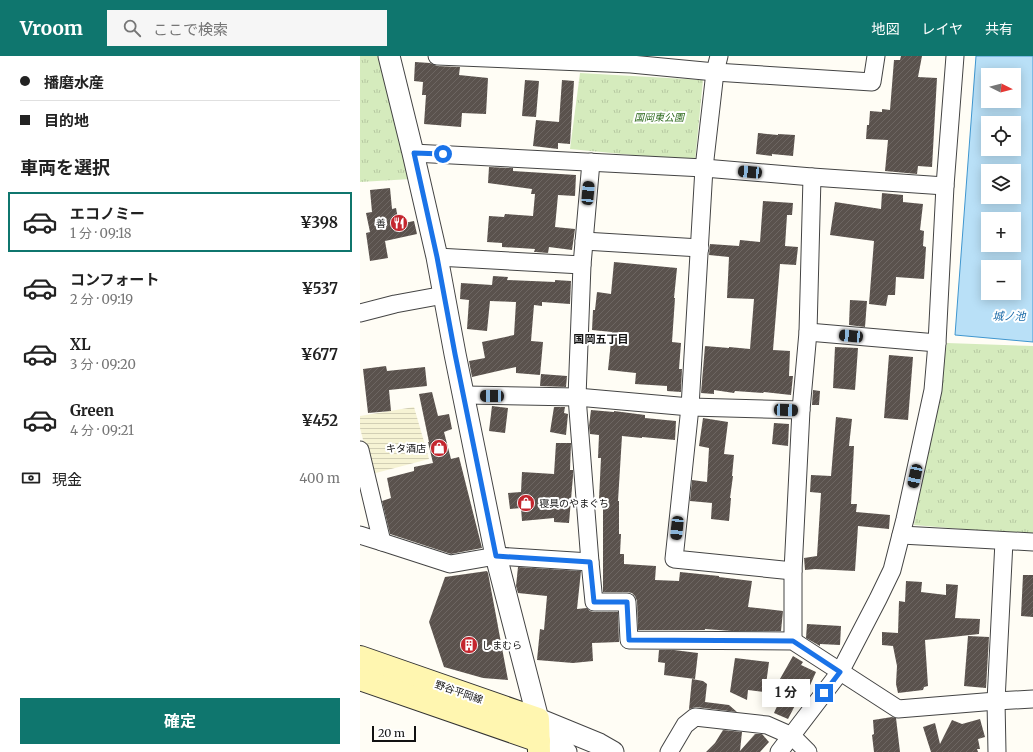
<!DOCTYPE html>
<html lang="ja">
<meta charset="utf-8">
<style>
:root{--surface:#fff;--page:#f6f6f6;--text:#222;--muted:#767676;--line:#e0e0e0;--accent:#0f766e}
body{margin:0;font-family:Merriweather,"Noto Sans JP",serif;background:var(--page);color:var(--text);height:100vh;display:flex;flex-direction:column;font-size:15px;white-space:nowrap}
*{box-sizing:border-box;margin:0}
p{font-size:13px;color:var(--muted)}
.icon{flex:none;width:22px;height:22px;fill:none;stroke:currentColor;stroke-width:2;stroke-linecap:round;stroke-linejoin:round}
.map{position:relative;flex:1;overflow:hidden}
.sheet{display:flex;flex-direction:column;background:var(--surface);width:360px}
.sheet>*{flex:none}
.hud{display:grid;align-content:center;height:88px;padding:0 20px;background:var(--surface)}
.needle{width:26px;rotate:96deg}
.controls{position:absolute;left:621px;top:12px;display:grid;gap:8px}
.controls a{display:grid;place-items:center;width:40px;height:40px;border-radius:0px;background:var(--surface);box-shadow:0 2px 10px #0003;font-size:20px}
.scale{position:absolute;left:12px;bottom:10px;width:44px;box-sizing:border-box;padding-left:4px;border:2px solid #111;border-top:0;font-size:11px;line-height:14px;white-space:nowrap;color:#111;-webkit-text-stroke:3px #fff;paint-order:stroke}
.end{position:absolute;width:18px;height:18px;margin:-9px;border:5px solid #1a73e8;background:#fff;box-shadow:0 0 0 2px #fff}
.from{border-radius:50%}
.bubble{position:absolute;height:28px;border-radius:0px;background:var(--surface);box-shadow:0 2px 10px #0003;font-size:13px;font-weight:700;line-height:28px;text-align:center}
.car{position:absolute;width:12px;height:24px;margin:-12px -6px;border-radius:5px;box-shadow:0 0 3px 1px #0007;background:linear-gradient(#222 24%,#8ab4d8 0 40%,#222 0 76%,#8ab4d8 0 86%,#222 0)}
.hud b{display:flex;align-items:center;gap:14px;height:38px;font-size:15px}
.hud b+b{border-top:1px solid var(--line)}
.hud i{width:10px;height:10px;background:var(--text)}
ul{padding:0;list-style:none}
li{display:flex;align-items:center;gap:12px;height:60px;margin:0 8px 6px;padding:0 12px;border:2px solid transparent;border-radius:0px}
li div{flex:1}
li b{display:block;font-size:15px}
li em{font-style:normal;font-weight:700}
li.current{border-color:var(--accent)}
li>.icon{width:36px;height:36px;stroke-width:1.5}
h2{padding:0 20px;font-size:18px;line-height:48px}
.pay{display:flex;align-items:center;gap:10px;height:44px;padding:0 20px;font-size:15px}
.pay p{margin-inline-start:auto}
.action{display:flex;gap:8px;margin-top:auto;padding:8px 20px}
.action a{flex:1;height:46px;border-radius:0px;background:var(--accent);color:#fff;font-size:16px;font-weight:700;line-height:46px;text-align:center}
header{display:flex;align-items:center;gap:24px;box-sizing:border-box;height:56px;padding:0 20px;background:var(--accent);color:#fff}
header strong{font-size:19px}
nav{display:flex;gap:22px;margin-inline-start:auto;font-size:14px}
.search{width:280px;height:36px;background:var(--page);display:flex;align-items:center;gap:10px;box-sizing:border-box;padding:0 14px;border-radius:0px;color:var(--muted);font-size:15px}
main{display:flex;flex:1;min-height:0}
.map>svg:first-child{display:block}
.farmland{fill:url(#farmland-rules)}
.park{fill:url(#park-tufts)}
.water{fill:#b9e0f7;stroke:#3f96cf;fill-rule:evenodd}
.building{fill:url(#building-hatch)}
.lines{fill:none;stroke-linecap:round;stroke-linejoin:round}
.minor-casing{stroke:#444;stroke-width:19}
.tertiary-casing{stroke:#444;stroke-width:23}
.secondary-casing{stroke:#333;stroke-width:24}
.minor{stroke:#fff;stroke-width:17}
.tertiary{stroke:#fff;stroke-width:21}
.secondary{stroke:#fff6b0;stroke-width:22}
.route{stroke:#1a73e8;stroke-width:5}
.labels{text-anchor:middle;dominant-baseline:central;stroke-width:4;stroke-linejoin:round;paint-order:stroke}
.park-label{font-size:10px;font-style:italic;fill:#2f6b1f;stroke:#fff}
.poi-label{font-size:10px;fill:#111;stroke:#fff;text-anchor:end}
.street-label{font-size:10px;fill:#111;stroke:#fff}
.water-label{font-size:11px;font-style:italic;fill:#1768a6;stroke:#fff}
.neighbourhood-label{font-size:11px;font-weight:bold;fill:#111;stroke:#fff}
</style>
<header>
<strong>Vroom</strong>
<div class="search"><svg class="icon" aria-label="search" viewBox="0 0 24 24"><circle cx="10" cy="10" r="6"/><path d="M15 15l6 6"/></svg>ここで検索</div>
<nav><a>地図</a><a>レイヤ</a><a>共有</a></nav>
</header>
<main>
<section class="sheet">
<div class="hud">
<b><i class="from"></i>播磨水産</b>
<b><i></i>目的地</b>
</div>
<h2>車両を選択</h2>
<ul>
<li class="current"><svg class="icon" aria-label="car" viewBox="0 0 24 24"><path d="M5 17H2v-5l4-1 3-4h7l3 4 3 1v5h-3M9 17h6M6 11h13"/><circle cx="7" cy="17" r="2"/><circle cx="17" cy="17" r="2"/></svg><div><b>エコノミー</b><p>1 分 · 09:18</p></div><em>¥398</em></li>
<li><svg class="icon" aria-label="car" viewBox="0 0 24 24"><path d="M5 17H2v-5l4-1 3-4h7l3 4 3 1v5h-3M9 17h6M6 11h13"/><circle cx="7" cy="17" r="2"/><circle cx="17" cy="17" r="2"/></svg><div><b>コンフォート</b><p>2 分 · 09:19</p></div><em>¥537</em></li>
<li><svg class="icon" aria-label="car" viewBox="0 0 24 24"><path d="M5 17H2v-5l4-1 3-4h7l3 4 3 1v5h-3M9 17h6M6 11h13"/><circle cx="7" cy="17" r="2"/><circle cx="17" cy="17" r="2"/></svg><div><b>XL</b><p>3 分 · 09:20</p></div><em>¥677</em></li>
<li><svg class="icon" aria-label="car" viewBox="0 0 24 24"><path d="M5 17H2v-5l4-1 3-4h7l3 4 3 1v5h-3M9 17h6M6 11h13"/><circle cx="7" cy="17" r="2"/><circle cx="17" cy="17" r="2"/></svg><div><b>Green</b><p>4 分 · 09:21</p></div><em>¥452</em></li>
</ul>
<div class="pay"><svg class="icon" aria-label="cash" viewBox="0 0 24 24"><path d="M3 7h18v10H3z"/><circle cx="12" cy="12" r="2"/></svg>現金<p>400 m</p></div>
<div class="action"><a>確定</a></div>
</section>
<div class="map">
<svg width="673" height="696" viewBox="0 0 673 696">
<defs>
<pattern id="farmland-rules" width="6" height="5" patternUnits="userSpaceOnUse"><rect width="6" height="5" fill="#f6f3d4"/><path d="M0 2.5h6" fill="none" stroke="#d2cfb5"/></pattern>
<pattern id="park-tufts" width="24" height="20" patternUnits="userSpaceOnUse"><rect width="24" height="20" fill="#d5ebbd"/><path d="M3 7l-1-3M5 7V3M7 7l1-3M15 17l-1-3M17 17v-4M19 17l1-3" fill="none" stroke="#b6c8a1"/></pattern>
<pattern id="building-hatch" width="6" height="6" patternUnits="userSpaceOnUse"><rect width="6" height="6" fill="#5a524d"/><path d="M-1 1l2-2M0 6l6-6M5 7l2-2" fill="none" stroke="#6d6662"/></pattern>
</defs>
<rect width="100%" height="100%" fill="#fffdf5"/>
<polygon class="farmland" points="54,351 69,403 12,418 0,372 0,360"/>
<g class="park">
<polygon points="0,0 21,0 51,123 0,126"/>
<polygon points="220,17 343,24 335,105 210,93"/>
<polygon points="587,287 673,290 673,479 554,469"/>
</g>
<path class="water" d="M616,0h57v286l-78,-7zM628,19h26v26h-26zM628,67h26v26h-26zM628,115h26v26h-26zM628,163h26v26h-26zM628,211h26v26h-26z"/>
<g class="building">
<polygon points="541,0 562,0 558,21 577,22 572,111 558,110 557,118 525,115 528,84 506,83 507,69 509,69 510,55 522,56 522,53 530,54 534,4 540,4"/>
<polygon points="55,6 70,7 77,10 100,11 99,19 128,22 126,58 102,57 101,71 64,68 66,39 62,39 63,26 54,25"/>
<polygon points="165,24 179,25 176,61 162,60"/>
<polygon points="202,24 214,25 210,88 198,87 198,93 173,90 176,64 199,66"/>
<polygon points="398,77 418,79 418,78 435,79 433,100 412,98 412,100 396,98"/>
<polygon points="129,111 153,112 153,115 216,119 215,140 198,139 195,171 215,173 212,194 189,191 188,197 176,196 174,196 175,193 142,191 142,187 127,186 129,160 144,161 145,158 173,160 175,138 171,138 172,133 128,127"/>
<polygon points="30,132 32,153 36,152 39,168 54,165 57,178 25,185 28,202 10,205 6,177 10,176 6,157 12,156 10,134"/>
<polygon points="522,137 543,139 543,146 563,148 560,174 564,175 563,190 566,191 564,223 536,221 535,239 528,239 526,250 509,248 514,185 470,179 475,146 521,153"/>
<polygon points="403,145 433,147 432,159 427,159 425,190 438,191 436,209 420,208 413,294 430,295 429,320 433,320 431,339 404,336 403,337 375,335 374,337 354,334 354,338 341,337 345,290 369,292 369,291 390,293 394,243 367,242 369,201 349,199 350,188 379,190 380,184 400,186"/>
<polygon points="254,206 317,212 314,242 315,242 312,286 321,287 319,313 322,313 321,336 307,335 307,330 275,328 276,317 248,314 252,276 232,274 233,254 235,254 237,236 251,238"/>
<polygon points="133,220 148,221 147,224 195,226 195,224 211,225 210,248 182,246 182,250 174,249 171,285 183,286 180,319 156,317 156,311 112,321 109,305 125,302 122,286 154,279 156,246 130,245 127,275 107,273 109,244 100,243 101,227 132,229"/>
<polygon points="490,244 507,245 505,271 489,269"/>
<polygon points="475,291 498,292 495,334 473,332"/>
<polygon points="529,299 553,301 548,364 524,362"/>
<polygon points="26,310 27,315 65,311 67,330 29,334 31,355 8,357 3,313"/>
<polygon points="181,318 207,320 206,331 180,330"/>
<polygon points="453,334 460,335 459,349 452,349"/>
<polygon points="72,336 78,360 89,358 92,373 84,376 91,403 99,401 122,492 91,498 30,478 22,445 31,442 27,422 54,415 54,411 73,407 68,386 69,386 59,338"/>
<polygon points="132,350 148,352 145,377 129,375"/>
<polygon points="194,351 205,351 204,357 208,358 206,379 190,376"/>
<polygon points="231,354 254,356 254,355 285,359 285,362 316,365 315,384 282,381 282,382 262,380 258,445 259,445 259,478 261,478 260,498 264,498 264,508 296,510 295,524 319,525 320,516 359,520 359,521 392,525 388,551 423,555 421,575 372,575 345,573 345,574 278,574 277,545 275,540 272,537 267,536 243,536 243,443 239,443 241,402 238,402 239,379 230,378 229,370"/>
<polygon points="476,361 492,363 489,390 494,390 491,448 497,448 496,456 530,459 529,473 498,470 495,515 455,513 445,514 444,502 457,500 461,437 450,436 451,419 471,420"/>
<polygon points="343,362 368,366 364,398 374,399 372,420 373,420 370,442 371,442 369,465 351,463 352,447 330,445 332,424 347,426 349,392 339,390"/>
<polygon points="414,367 429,368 428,390 412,388"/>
<polygon points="196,387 211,387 210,414 213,414 213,420 209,467 194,466 194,462 162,465 161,452 150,453 148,437 161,436 162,416 194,418"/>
<polygon points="158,511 221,515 217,553 227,552 230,555 234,556 258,556 259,586 232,587 233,605 213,607 177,604 180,573 184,574 187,540 158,537 156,530"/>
<polygon points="127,515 128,517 148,624 123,622 84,611 69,566 85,521"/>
<polygon points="663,519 673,519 673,561 661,560"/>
<polygon points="546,525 562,526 561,536 586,539 586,528 598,529 595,562 620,563 619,578 565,584 568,630 564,631 563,634 538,637 536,628 537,610 533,590 522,589 522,576 538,577 539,545 545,546"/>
<polygon points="447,568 481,570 480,589 460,588 460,590 446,582"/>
<polygon points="608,580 629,581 626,632 604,630"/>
<polygon points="299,594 314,594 338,597 335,623 304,619 305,607 298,606"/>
<polygon points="433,600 443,606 441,609 456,616 447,636 443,634 428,663 414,657 422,639 412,637"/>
<polygon points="375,602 409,606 405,636 388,634 387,644 370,636"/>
<polygon points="332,623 343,625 347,628 345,646 369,649 377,656 336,651 329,653"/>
<polygon points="532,661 536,662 540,696 514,696 512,679 514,678 513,664"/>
<polygon points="620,663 625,681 618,683 620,693 617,693 618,696 571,696 563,671 575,667 580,688 592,664 602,668"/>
<polygon points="363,674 382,676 380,695 395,678 402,678 409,686 400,696 346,696 355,687"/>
</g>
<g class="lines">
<defs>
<g id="minor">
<polyline points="77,0 271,8 355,16 512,26 516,0"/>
<polyline points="359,0 355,16 344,112 330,351 314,503 433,515"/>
<polyline points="53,97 344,112 452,121 585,130"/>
<polyline points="231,106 222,209 217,341 230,506 234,546 267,546 269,584 433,585 538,653 636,645 673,643"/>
<polyline points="224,185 340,192"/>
<polyline points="77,201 222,209"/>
<polyline points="0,257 35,248 84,239"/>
<polyline points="448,276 577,287"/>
<polyline points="104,339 217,341 330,351 441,354"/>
<polyline points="0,394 22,486"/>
<polyline points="0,479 22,486 90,508 136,500 230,506"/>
<polyline points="541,479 673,486"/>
<polyline points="433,585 433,515 441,354 448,276 452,121"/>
<polyline points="309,696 325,669 335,661 407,669 432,680 448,696"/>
<polyline points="419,696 480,616 518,543 532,514 545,463 573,334 577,287 585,130 595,0"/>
<polyline points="637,696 636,645 644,485"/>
</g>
<g id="tertiary">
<polyline points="29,0 53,97 77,201 95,298 136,500 178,663 239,688 253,696"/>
<polyline points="179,685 206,696"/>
</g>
<g id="secondary">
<polyline points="0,601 178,663 179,696"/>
<polyline points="0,623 179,685"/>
</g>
</defs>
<use href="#minor" class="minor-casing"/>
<use href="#tertiary" class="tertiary-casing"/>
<use href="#secondary" class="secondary-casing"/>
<use href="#minor" class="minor"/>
<use href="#tertiary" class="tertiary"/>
<use href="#secondary" class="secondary"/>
</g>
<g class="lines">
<polyline class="route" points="83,98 54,97 77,201 95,298 136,500 230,506 234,546 267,546 269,584 433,585 480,616 464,637"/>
</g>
<defs>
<symbol id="restaurant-disc" viewBox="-11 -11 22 22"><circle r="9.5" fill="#c4262e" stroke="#fff"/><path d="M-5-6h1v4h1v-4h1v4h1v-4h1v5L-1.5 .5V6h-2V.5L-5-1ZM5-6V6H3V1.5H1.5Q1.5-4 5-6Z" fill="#fff"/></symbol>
<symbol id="shop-disc" viewBox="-11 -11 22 22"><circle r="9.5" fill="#c4262e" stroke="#fff"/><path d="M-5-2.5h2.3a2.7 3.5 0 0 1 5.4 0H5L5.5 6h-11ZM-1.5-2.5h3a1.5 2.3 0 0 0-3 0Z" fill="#fff"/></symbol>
<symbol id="building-disc" viewBox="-11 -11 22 22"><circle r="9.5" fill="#c4262e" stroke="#fff"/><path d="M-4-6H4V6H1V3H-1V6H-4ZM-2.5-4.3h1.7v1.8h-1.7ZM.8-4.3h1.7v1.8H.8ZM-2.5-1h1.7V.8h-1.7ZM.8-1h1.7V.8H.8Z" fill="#fff"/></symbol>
</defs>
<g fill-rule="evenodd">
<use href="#restaurant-disc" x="29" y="157" width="20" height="20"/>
<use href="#shop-disc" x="69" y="382" width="20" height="20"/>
<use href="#shop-disc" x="156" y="437" width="20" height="20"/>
<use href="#building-disc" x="99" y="579" width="20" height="20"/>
</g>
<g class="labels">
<g class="park-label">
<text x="299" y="61">国岡東公園</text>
</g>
<g class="poi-label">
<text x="26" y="167">善</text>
<text x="66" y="392">キタ酒店</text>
<text x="179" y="447" text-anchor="start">寝具のやまぐち</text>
<text x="122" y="589" text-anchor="start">しまむら</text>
</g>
<g class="street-label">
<text transform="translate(99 636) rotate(19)">野谷平岡線</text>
</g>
<g class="water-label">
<text x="649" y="260">城ノ池</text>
</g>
<g class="neighbourhood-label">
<text x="241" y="283">国岡五丁目</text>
</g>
</g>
</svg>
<div class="controls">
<a><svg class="needle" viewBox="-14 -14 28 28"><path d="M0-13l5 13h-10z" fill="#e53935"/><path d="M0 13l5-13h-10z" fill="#767676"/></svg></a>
<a><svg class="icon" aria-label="locate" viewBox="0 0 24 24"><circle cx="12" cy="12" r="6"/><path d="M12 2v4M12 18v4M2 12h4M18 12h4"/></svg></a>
<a><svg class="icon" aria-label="layers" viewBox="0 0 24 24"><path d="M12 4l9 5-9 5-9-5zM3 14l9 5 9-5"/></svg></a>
<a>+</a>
<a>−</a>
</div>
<div class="scale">20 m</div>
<i class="end from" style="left:83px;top:98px"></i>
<i class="end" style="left:464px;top:637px"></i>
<div class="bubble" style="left:402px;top:623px;width:48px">1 分</div>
<i class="car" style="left:390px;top:116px;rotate:275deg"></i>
<i class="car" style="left:228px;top:137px;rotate:5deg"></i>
<i class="car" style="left:491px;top:280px;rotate:275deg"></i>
<i class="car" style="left:132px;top:340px;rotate:271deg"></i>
<i class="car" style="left:426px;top:354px;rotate:92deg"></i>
<i class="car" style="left:555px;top:420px;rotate:192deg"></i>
<i class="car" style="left:317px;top:472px;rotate:186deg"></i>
</div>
</main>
